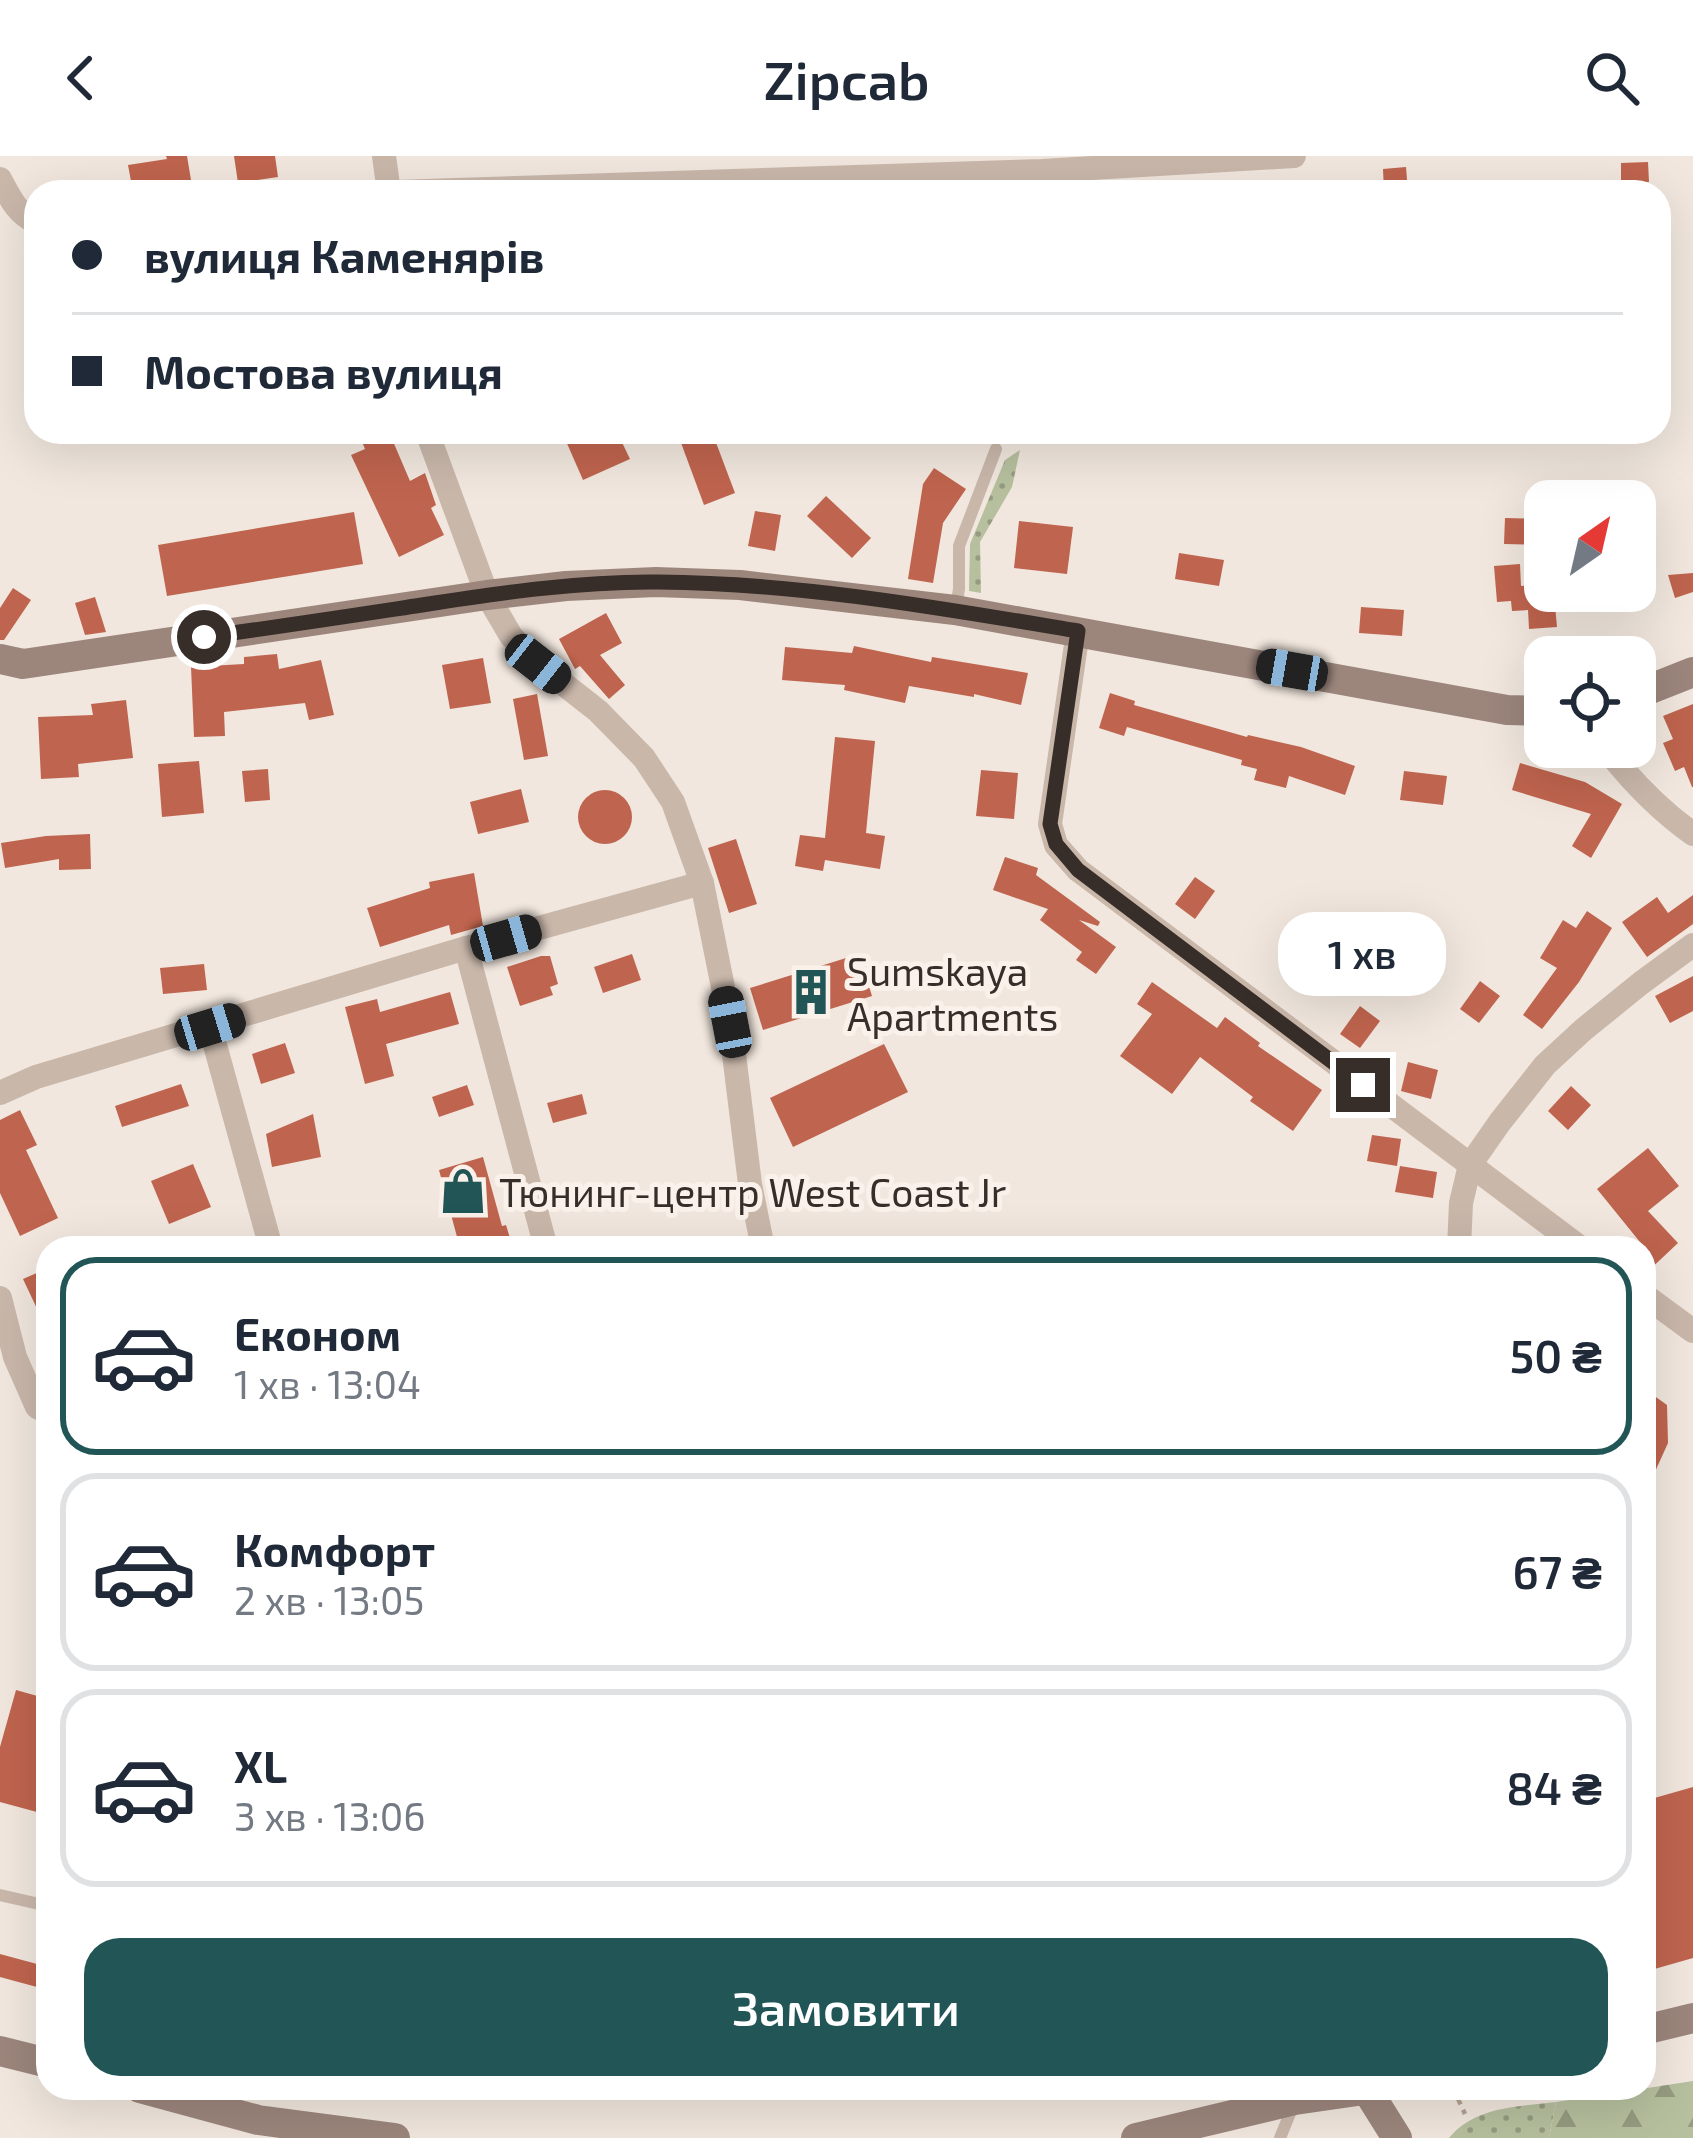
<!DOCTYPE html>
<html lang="uk">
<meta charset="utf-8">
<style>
:root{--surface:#fff;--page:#f2f2f3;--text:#1f2937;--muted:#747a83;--line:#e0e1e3;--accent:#215556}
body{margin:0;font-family:"Exo 2",sans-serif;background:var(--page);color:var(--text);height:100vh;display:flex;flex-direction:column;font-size:45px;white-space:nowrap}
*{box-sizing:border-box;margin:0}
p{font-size:39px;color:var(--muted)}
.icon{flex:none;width:66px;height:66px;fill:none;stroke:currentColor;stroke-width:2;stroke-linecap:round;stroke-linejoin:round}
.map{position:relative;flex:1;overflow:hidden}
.details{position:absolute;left:36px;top:1080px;width:1620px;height:864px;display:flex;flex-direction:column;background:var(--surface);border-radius:36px;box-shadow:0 12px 48px #0002}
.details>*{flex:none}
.guide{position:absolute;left:24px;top:24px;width:1647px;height:264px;border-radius:36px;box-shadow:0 12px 48px #0002;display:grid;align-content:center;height:264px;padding:0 48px;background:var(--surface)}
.needle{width:78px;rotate:34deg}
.fabs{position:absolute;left:1524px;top:324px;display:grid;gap:24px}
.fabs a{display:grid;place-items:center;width:132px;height:132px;border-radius:24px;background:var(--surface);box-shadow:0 12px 48px #0002;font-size:60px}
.end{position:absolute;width:54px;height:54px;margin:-27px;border:15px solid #372d29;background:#fff;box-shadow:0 0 0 6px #fff}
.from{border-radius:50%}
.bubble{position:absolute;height:84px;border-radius:36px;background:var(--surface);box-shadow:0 12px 48px #0002;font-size:39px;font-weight:600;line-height:84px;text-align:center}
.car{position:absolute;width:36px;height:72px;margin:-36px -18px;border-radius:15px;box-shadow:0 0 9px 3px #0007;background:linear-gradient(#222 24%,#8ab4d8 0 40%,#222 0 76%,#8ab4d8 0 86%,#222 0)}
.guide b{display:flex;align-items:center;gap:42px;height:114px;font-size:45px}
.guide b+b{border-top:3px solid var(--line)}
.guide i{width:30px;height:30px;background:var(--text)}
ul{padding:21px 0 0;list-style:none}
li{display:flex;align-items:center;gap:36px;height:198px;margin:0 24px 18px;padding:0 24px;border:6px solid var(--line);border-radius:36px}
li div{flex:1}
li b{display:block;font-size:45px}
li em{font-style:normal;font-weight:600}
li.current{border-color:var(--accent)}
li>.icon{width:108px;height:108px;stroke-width:1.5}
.primary-button{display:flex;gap:24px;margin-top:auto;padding:24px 48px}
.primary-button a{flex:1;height:138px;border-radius:36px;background:var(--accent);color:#fff;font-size:48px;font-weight:600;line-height:138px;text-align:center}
header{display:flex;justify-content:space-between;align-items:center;height:156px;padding:0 48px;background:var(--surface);font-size:54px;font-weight:600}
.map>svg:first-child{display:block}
.green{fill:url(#green-dots)}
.forest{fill:url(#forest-firs)}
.building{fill:#bf644e}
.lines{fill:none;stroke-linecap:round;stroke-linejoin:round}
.path{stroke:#b5a195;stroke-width:4.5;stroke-dasharray:6 6;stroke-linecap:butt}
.lane{stroke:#c9b7aa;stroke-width:12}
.street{stroke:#c9b7aa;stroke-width:24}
.secondary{stroke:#9c867c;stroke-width:30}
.route{stroke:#372d29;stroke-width:15}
.labels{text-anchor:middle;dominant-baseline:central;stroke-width:10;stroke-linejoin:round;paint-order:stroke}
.poi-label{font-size:39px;fill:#372d29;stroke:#f9f1ea;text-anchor:start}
</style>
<header><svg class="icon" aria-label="back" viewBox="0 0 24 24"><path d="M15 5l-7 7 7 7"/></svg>Zipcab<svg class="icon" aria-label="search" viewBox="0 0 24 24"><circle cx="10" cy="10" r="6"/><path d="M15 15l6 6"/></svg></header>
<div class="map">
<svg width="1693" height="1982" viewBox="0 0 1693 1982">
<defs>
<pattern id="green-dots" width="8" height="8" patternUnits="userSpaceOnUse" patternTransform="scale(3)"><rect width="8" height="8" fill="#b6c09e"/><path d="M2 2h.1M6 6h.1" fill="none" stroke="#959c81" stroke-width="1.8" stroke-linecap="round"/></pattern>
<pattern id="forest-firs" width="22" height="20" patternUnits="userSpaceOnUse" patternTransform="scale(3)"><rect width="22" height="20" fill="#b6c09e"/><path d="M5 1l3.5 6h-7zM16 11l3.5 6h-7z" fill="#959c81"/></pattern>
</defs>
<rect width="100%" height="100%" fill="#f1e7de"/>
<g class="green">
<polygon points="1020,294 1012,331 980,386 981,437 969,435 970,388 1005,304"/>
<path d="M1556,1946l-7,36h-100c27,-32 68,-31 107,-36z"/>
</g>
<polygon class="forest" points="1693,1925 1693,1982 1549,1982 1556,1946"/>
<g class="building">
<polygon points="166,0 187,0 193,36 133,36 128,9 167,3"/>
<polygon points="234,0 275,0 278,21 238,27"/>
<polygon points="1648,6 1649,26 1621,27 1621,7"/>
<polygon points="1406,11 1408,36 1384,36 1383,13"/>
<polygon points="358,276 389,276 410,325 425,317 436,349 431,352 444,379 399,401 351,299 365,293"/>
<polygon points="562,276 617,276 630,303 583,324"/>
<polygon points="677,276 712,276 735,337 704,349"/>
<polygon points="934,312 966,333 943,367 933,427 908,423 923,328"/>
<polygon points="826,340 871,382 852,402 807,360"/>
<polygon points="755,355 781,359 775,395 748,390"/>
<polygon points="354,356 363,408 167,440 158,389"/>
<polygon points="1505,362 1545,363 1545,389 1504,388"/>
<polygon points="1019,365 1073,371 1067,418 1014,412"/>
<polygon points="1179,397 1224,404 1219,430 1175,423"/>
<polygon points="1520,408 1521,430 1534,429 1535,439 1554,438 1557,471 1529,473 1528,454 1512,455 1511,445 1497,446 1494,410"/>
<polygon points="1693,417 1693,436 1675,442 1668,419"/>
<polygon points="13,432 31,444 4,484 0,484 0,452"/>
<polygon points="95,441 106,476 85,479 75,447"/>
<polygon points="1361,451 1404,454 1402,480 1359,477"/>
<polygon points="606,457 622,487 600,499 625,529 609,543 580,510 575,513 559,483"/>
<polygon points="854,490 931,506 932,501 1028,517 1021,549 974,538 974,541 909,530 905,547 844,534 845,529 782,524 785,491 852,497"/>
<polygon points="277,498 279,513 321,504 334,559 309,564 305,547 224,556 225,580 194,581 191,511 244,508 244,501"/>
<polygon points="483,502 491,547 450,553 442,509"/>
<polygon points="1110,537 1135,545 1134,549 1247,581 1248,579 1301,591 1355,610 1345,639 1289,620 1286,632 1254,624 1257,613 1241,609 1242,604 1127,571 1124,580 1099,572"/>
<polygon points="537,538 548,600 524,604 513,543"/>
<polygon points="126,544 133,602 78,608 79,621 41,623 38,561 93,559 91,548"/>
<polygon points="1693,548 1693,631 1692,631 1684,611 1675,615 1663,587 1673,583 1663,560"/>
<polygon points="835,581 875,585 866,677 885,680 880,713 825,704 823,715 795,710 800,679 825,682"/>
<polygon points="199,605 204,657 162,661 158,608"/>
<polygon points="1520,607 1585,626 1622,648 1591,702 1572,690 1591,658 1512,634"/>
<polygon points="268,613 270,644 245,646 242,615"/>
<polygon points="981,614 1018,617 1014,663 976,660"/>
<polygon points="1404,615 1447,620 1443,649 1400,644"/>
<polygon points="521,633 529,666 478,678 470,646"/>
<circle cx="605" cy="661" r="27"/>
<polygon points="90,678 91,713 59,714 59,703 5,712 1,687 46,680"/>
<polygon points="736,683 757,748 729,757 708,692"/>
<polygon points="1005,701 1038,712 1036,719 1100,766 1098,770 1079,764 1116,791 1096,818 1076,804 1082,796 1040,764 1048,753 993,734"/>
<polygon points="474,717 483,770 451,779 449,769 380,791 367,752 430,732 429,726"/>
<polygon points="1195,721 1215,735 1195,763 1175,748"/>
<polygon points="1693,739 1693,768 1647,801 1622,766 1657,741 1668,757"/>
<polygon points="1587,755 1612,772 1579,826 1542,873 1523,859 1557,812 1540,802 1563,764 1576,772"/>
<polygon points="1342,781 1361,796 1341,823 1321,809"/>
<polygon points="632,798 641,824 603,837 594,811"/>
<polygon points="859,798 872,840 763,874 750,832"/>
<polygon points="541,800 550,800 558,828 550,831 553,839 520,850 507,811"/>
<polygon points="204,808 207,834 163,838 160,812"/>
<polygon points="1693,820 1693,855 1670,867 1655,840"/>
<polygon points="1480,825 1500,840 1479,867 1460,853"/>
<polygon points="1152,826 1217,872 1225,861 1260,887 1258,890 1322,934 1293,975 1250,945 1253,941 1200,901 1172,938 1120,900 1152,858 1137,848"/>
<polygon points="450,836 459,868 386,888 394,920 365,928 345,851 377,843 380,856"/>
<polygon points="1360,850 1380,865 1360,892 1340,878"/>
<polygon points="285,887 295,917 261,928 252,898"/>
<polygon points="884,888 908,936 793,991 770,942"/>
<polygon points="1408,906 1438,914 1431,943 1401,935"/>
<polygon points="181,928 189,950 122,971 115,950"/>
<polygon points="467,929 474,949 439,961 432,941"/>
<polygon points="1571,930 1591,949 1568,974 1548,955"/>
<polygon points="582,938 587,958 553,967 547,947"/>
<polygon points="20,954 37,989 26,994 58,1062 20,1080 0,1037 0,964"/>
<polygon points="313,958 321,1001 272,1011 266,978"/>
<polygon points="1372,979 1401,983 1397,1010 1367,1005"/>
<polygon points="1648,992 1679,1030 1648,1055 1678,1087 1644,1119 1644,1091 1597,1033"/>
<polygon points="483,1001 502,1070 506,1069 513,1092 460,1092 439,1014"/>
<polygon points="193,1008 211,1051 169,1068 151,1025"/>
<polygon points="1400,1010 1437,1016 1433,1042 1395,1036"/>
<polygon points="48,1112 48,1176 23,1123"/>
<polygon points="1653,1239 1667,1249 1668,1287 1644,1340 1644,1251"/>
<polygon points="16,1534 48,1543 48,1659 0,1646 0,1591"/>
<polygon points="1693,1631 1693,1802 1644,1816 1644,1645"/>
<polygon points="0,1798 48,1811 48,1834 0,1821"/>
</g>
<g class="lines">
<polyline class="path" points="1453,1932 1465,1958"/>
<g class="lane">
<polyline points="956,452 959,433 959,390 996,293"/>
<polyline points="0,1739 48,1750"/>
<polyline points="1280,1982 1293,1950"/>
</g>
<g class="street">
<polyline points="384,0 389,36"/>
<path d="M0,23c9,17 17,35 36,43"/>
<polyline points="395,36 1042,15 1294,0"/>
<polyline points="427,276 487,439 511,480 538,508 598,555 644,602 673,646 702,727 730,866 750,1028 763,1092"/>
<polyline points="1078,475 1050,668 1056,689 1078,714 1581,1092"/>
<path d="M1605,591c26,34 53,62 88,87"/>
<polyline points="466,792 546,1092"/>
<polyline points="210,871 271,1092"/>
<polyline points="0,937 36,921 466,792 702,727"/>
<polyline points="1459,1092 1461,1047 1470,1009 1500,966 1545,909 1583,874 1641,827 1693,789"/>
<polyline points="1644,1139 1693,1175"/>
<polyline points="0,1142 15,1201 37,1251 48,1256"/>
</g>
<g class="secondary">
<polyline points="0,503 23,508 487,439 566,430 656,426 740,429 955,454 1507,554 1545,555"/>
<polyline points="1635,539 1693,516"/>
<polyline points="1644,1874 1693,1862"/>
<polyline points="0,1895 48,1907"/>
<polyline points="140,1932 258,1964 395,1982"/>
<polyline points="1367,1934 1397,1982"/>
<polyline points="1136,1982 1295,1944 1378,1932"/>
</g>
</g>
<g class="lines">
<path class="route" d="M204,481c73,-10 145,-21 218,-32 78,-12 158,-24 237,-23 140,1 281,26 419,49l-28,193 6,20 22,26 285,215"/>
</g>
<defs>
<symbol id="building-bare" viewBox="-9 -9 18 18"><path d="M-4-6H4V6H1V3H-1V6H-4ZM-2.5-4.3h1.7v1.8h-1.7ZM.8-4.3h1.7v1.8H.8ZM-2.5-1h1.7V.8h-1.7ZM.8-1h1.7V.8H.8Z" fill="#215556" stroke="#f9f1ea" stroke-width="2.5" paint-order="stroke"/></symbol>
<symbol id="shop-bare" viewBox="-9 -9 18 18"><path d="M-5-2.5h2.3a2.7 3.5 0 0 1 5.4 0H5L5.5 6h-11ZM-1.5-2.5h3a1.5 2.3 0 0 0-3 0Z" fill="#215556" stroke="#f9f1ea" stroke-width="2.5" paint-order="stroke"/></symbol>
</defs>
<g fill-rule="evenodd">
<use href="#building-bare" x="778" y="803" width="66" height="66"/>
<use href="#shop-bare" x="430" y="1002" width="66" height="66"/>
</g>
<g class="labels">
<g class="poi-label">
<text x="847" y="814">Sumskaya<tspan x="847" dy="45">Apartments</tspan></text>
<text x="499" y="1035">Тюнинг-центр West Coast Jr</text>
</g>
</g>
</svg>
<div class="fabs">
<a><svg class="needle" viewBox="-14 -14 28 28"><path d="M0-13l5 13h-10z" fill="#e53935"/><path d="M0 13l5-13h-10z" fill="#747a83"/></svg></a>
<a><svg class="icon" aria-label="locate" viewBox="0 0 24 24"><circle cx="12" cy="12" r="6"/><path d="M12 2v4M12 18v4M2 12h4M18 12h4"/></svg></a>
</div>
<i class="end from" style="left:204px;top:481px"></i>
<i class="end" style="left:1363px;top:929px"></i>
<div class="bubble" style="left:1278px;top:756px;width:168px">1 хв</div>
<i class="car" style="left:538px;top:508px;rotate:128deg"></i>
<i class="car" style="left:1292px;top:514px;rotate:280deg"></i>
<i class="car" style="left:506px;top:782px;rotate:74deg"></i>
<i class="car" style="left:730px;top:866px;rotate:349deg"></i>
<i class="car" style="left:210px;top:871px;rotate:73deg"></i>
<div class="guide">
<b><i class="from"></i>вулиця Каменярів</b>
<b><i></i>Мостова вулиця</b>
</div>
<section class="details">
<ul>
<li class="current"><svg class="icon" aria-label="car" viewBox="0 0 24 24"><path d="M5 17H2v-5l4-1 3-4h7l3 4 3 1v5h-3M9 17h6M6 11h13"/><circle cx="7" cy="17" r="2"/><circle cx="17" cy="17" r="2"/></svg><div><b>Економ</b><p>1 хв · 13:04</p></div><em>50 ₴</em></li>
<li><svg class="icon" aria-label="car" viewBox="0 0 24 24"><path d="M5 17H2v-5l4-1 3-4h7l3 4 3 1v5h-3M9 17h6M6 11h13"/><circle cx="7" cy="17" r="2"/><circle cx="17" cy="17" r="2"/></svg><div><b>Комфорт</b><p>2 хв · 13:05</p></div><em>67 ₴</em></li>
<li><svg class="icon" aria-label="car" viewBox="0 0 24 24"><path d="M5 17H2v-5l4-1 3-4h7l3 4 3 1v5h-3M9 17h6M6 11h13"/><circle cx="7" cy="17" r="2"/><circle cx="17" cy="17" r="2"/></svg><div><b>XL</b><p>3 хв · 13:06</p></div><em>84 ₴</em></li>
</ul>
<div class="primary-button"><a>Замовити</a></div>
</section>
</div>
